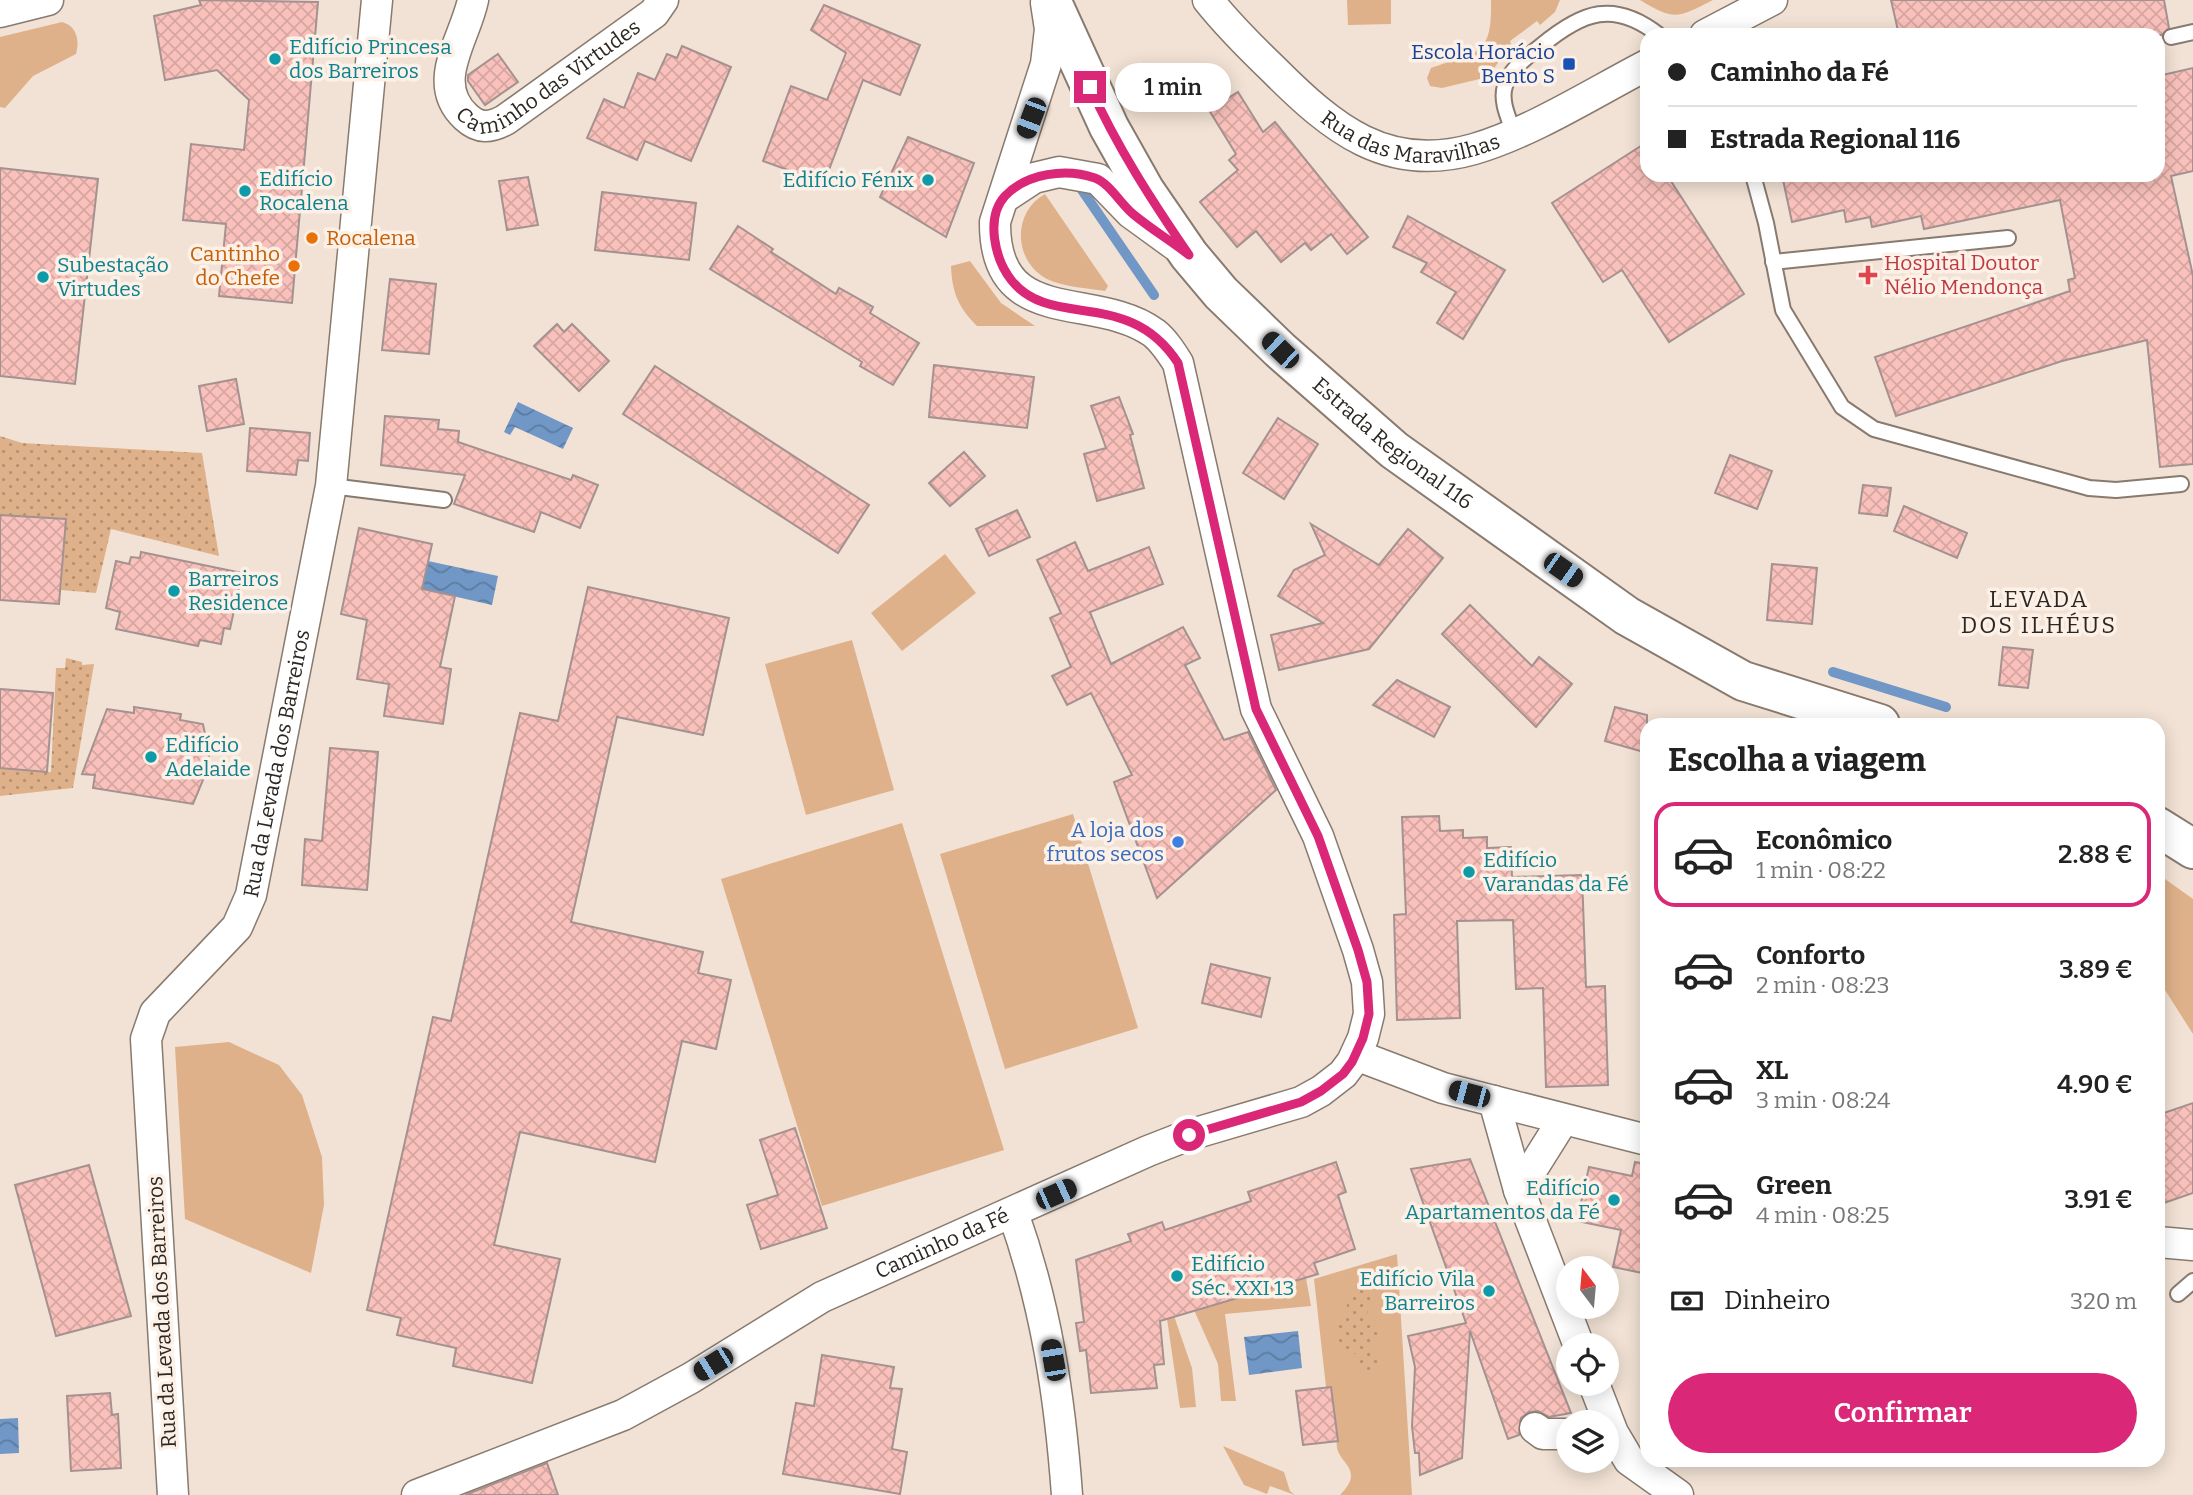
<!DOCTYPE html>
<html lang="pt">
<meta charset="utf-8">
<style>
:root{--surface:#fff;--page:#f6f6f6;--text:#222;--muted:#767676;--line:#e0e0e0;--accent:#db2777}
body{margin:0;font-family:Bitter,serif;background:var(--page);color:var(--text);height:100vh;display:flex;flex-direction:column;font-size:26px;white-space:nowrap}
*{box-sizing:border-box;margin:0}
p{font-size:23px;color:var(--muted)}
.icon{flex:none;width:38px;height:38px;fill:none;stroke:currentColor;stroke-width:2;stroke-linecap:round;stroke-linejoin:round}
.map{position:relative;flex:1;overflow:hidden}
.drawer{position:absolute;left:1640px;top:718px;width:525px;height:749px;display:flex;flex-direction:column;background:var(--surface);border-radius:21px;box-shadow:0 4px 18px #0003}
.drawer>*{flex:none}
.top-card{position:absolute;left:1640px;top:28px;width:525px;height:154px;border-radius:21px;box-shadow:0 4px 18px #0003;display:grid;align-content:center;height:154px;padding:0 28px;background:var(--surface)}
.needle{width:46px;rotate:344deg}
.fabs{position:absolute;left:1556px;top:1256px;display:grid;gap:14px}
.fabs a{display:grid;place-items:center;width:63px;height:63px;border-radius:50%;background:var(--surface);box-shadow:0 4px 18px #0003;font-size:35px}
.end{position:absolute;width:32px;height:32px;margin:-16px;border:9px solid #db2777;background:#fff;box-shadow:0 0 0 4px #fff}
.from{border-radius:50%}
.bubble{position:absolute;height:49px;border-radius:24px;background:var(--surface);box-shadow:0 4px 18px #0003;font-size:23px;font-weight:600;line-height:49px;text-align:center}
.car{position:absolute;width:21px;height:42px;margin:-21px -10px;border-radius:9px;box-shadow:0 0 5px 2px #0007;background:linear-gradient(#222 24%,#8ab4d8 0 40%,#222 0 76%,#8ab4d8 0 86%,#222 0)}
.top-card b{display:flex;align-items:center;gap:24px;height:66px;font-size:26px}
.top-card b+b{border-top:2px solid var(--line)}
.top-card i{width:18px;height:18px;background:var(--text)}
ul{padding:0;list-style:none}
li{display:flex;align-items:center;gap:21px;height:105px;margin:0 14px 10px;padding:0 14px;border:4px solid transparent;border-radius:21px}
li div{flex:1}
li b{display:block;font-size:26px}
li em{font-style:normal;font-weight:600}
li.active{border-color:var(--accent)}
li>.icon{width:63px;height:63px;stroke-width:1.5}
h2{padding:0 28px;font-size:32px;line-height:84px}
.pay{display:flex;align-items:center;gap:18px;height:77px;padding:0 28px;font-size:26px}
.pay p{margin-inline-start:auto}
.primary-button{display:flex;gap:14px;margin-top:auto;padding:14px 28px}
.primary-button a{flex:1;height:80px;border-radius:42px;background:var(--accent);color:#fff;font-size:28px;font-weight:600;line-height:80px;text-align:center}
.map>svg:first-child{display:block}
.grass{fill:#deb18a}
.park{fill:url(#park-dots)}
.water{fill:url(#water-waves)}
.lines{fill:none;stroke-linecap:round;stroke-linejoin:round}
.stream{stroke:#7097c6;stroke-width:10}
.building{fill:url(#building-cross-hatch);stroke:#a5918f;stroke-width:2}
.lane-casing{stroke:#887a6e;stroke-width:18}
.street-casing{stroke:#887a6e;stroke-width:33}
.secondary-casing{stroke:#887a6e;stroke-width:42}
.lane{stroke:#fff;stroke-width:14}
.street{stroke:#fff;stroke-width:30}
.secondary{stroke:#fff;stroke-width:38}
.route{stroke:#db2777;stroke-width:9}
.culture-dot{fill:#0f9aa8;stroke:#fdf0e6;stroke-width:2.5}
.transit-dot{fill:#1a4fb4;stroke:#fdf0e6;stroke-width:2.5}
.food-dot{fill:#e8710a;stroke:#fdf0e6;stroke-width:2.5}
.health-dot{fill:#e0444e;stroke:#fdf0e6;stroke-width:2.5}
.shop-dot{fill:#3f7fe0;stroke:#fdf0e6;stroke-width:2.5}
.labels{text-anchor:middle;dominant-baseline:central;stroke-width:7;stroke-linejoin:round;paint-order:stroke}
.culture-label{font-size:21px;fill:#0d838f;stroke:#fdf0e6;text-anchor:start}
.transit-label{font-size:21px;fill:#164399;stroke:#fdf0e6;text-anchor:end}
.street-label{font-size:21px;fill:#2c2722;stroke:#fdf0e6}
.food-label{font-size:21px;fill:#c56008;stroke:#fdf0e6;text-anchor:start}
.health-label{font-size:21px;fill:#be3a42;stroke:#fdf0e6;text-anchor:start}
.shop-label{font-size:21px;fill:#366cbe;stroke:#fdf0e6;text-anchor:end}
.neighbourhood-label{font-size:23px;letter-spacing:2px;fill:#2c2722;stroke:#fdf0e6}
</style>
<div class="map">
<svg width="2193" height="1495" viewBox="0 0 2193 1495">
<defs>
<pattern id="park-dots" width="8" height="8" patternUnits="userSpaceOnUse" patternTransform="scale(1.75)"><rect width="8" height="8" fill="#deb18a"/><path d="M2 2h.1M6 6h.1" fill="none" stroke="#b49070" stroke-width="1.8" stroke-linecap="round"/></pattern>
<pattern id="water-waves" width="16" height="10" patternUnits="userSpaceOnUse" patternTransform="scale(1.75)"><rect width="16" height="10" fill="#7097c6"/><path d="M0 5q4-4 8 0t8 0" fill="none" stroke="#5c7ba0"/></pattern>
<pattern id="building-cross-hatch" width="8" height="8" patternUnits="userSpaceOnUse" patternTransform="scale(1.75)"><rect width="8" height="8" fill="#fac1bc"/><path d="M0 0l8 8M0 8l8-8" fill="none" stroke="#d6a6a1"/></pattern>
</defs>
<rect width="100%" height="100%" fill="#f2e2d5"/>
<g class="grass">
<polygon points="1347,0 1391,0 1391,24 1348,25"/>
<path d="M1491,0h69l-5,12 -15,13 -3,-4 -27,20 1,3 -23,33 -46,11 -12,-2 -3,-8 4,-10c49,-17 61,-12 60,-68z"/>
<path d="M1640,0h73c-35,18 -39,21 -73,0z"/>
<path d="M62,22c15,4 18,19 14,32l-43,22 -28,32 -5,-1v-70z"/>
<path d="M1045,194l63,92 -3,5c-18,-3 -42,-4 -58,-12 -34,-18 -35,-67 -2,-85z"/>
<path d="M970,261l31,42 34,23h-58c-19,-19 -25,-34 -26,-60z"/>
<polygon points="945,554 976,593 902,651 871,613"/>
<polygon points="852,640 894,790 806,815 765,664"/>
<polygon points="1073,814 1138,1028 1005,1069 940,854"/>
<polygon points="902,823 1004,1150 822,1206 721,879"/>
<polygon points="2158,874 2193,899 2193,1034 2158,979"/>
<polygon points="229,1042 279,1065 302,1095 322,1157 324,1205 311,1273 185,1219 175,1047"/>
<path d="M1397,1254l15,241h-72c25,-25 0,-31 -3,-47 -2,-20 -3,-41 -6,-61h-5l-12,-108z"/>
<polygon points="1281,1274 1285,1284 1306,1278 1311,1306 1225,1314 1236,1401 1221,1401 1218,1364 1194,1310 1241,1288 1244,1298 1271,1289 1268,1279"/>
<polygon points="1174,1316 1192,1368 1196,1407 1180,1408 1167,1319"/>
<polygon points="1223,1446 1284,1472 1290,1491 1295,1495 1270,1486 1267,1494 1244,1485"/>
</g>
<g class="park">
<polygon points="0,436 22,443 202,453 219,556 111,529 96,593 61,590 66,520 0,515"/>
<polygon points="66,658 82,662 82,665 94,664 73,788 0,796 0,768 51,772 56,668 65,668"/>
<path d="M1356,1289c11,2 15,5 16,16l-5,8 6,4 6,16 -7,15 8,9 -3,11 -5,3 -12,-4 -2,-12 -18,-7 -5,-10 5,-21 9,-6c-5,-11 -3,-16 7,-22z"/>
</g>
<g class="water">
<polygon points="518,402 573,428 563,449 515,427 510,435 504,432"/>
<polygon points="428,561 498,576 492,605 422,589"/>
<polygon points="1298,1331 1302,1368 1249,1375 1244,1337"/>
<polygon points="18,1418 19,1453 0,1454 0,1419"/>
</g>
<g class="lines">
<g class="stream">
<polyline points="1082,190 1154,295"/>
<polyline points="1833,672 1946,707"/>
</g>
</g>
<g class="building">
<polygon points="199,0 318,2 292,303 219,296 226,224 183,220 191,144 244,150 249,100 217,70 165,80 154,16 201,5"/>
<polygon points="1891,0 2164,0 2169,28 2162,35 1899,35"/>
<polygon points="824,5 920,45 900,95 863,80 824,183 763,161 791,86 827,100 846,53 811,30"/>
<polygon points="682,46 731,67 691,161 645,141 637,160 587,138 604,99 624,108 638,73 655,80 667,54 677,58"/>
<polygon points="498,54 518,82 485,105 468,81 468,75"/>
<polygon points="2193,68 2193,171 2171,176 2193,276 2193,464 2160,467 2147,340 2062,361 1896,416 1875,357 2070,291 2068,280 2075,278 2060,200 1924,229 1921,216 1872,227 1870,217 1846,222 1844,210 1792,222 1782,175 2158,175 2158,76"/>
<polygon points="1238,92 1263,132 1275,122 1368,237 1347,254 1331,234 1311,250 1305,243 1281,262 1256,231 1237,247 1200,202 1238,170 1229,160 1236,154 1209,110"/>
<polygon points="908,137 974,163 946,237 880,197"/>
<polygon points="1647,142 1647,175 1667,175 1744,294 1669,342 1622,270 1603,282 1552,203"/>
<polygon points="0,168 98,179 75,384 0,376"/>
<polygon points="528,177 538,225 507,230 499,181"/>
<polygon points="602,192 696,203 689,260 595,250"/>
<polygon points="1408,216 1505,270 1463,339 1437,323 1456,292 1421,272 1427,263 1393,247"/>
<polygon points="738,226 773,249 771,252 836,294 839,288 873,307 870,313 919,343 893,385 860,366 862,362 710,269"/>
<polygon points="390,279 436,284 429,354 382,350"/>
<polygon points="557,324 564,332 572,324 609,361 579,391 534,346"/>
<polygon points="934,365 1034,377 1027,428 929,417"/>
<polygon points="655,366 869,505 838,553 623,414"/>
<polygon points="236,379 244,424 207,431 199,386"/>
<polygon points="1119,397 1133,434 1130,435 1144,488 1097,501 1084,454 1106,448 1091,406"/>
<polygon points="385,416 439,420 438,429 459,431 458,442 571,480 573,475 598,485 580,528 541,512 534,532 454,504 465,475 381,465"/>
<polygon points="1278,418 1318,444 1284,499 1243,473"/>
<polygon points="250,428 310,433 308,461 298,460 296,475 247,471"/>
<polygon points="964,452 985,476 950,506 929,483"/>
<polygon points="1730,455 1772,471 1757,509 1715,493"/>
<polygon points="1863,485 1891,488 1887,516 1859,513"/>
<polygon points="1904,506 1967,533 1957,558 1894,531"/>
<polygon points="1017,510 1030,537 989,556 976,529"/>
<polygon points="0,515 66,519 59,604 0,600"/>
<polygon points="1311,524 1379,565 1408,529 1443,558 1369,649 1279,670 1271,635 1323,623 1278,596 1294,570 1325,555"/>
<polygon points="359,528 432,544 422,589 455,596 440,667 451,669 443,724 384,716 389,684 357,679 367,620 341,614"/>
<polygon points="1075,542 1088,571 1149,547 1163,584 1090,612 1111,664 1183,627 1200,658 1185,665 1224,740 1248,732 1276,790 1157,898 1114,782 1132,775 1091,693 1067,705 1052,676 1071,667 1050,618 1061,613 1037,560"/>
<polygon points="141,552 242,573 230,629 224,628 221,644 200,640 198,646 116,629 120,612 106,608 116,561 129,564 131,557 140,558"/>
<polygon points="1772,564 1817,568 1812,624 1767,620"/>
<polygon points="588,587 729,618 703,735 617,717 571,922 703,952 698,973 731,980 716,1049 682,1041 655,1162 520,1132 494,1245 560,1259 532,1383 453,1366 456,1348 397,1335 401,1318 367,1310 433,1017 451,1021 520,713 558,721"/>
<polygon points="1470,605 1532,666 1539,657 1572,684 1536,727 1442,634"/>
<polygon points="2003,647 2033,650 2028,688 1999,685"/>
<polygon points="1397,680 1450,707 1434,737 1373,705"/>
<polygon points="0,689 53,693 47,772 0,768"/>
<polygon points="134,707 181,714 180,720 203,724 209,754 208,768 193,804 93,788 95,775 82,774 107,709 134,713"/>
<polygon points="1615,707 1647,715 1647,753 1605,741"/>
<polygon points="330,748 378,752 367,890 302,885 305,839 322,841"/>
<polygon points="1439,816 1440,831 1463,830 1463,838 1487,837 1487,848 1511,847 1512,877 1582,875 1586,987 1605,986 1608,1085 1546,1087 1543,988 1516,989 1513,920 1457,921 1460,1018 1397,1020 1394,915 1406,914 1402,817"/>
<polygon points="1211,964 1270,978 1261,1017 1202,1003"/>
<polygon points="2193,1103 2193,1193 2158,1205 2158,1115"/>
<polygon points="795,1128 827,1228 761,1249 747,1205 778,1195 760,1140"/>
<polygon points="1470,1159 1571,1413 1549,1417 1538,1411 1529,1412 1521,1418 1519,1435 1508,1439 1470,1331 1462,1458 1420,1475 1419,1453 1415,1453 1412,1426 1415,1367 1408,1336 1466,1323 1411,1169"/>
<polygon points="1336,1162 1346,1192 1338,1195 1355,1249 1314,1263 1318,1274 1160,1321 1164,1364 1154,1365 1157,1388 1091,1393 1086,1350 1080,1351 1076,1323 1084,1322 1076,1260 1131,1241 1128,1234 1162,1222 1165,1230 1251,1201 1248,1192"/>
<polygon points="1635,1162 1647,1164 1647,1274 1613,1267 1621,1230 1577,1221 1589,1167 1632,1176"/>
<polygon points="89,1165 131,1316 56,1336 15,1185"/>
<polygon points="822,1355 894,1367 890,1388 902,1389 892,1449 907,1452 900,1494 783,1474 796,1403 814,1406"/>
<polygon points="1331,1387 1338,1441 1303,1445 1296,1391"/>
<polygon points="110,1393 112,1415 118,1414 121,1468 71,1471 67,1396"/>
<polygon points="547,1463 558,1495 465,1495"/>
</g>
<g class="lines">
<defs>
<g id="lane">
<polyline points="2171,37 2193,32"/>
<path d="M1514,133c-5,-14 -14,-32 -9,-47 5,-17 23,-30 36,-40 42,-35 73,-46 118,-11"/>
<polyline points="1753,175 1766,223 1783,310 1842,407 1874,429 2089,488 2116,490 2181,484"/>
<polyline points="1773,262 2008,238"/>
<polyline points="331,486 444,500"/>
<polyline points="2178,1294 2193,1281"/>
</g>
<g id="street">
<path id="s1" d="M473,0c-8,39 -44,83 -7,117 13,12 24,11 39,3l149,-107 9,-13"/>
<path id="s2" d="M1208,0c20,25 43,48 66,70 58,58 113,104 200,79 58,-17 119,-56 173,-84"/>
<polyline points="0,12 48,0"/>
<polyline points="1705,35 1772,0"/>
<polyline points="1005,197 1034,178 1059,172 1098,179 1131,213 1175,245"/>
<polyline points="1356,1055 1443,1088 1647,1140"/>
<polyline points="1494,1101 1519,1190 1579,1346"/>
<polyline points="1519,1190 1563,1120"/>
<path d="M1013,1213c33,92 47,185 54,282"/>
<polyline points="2158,1242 2193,1245"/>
<polyline points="1594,1384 1613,1433 1629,1460 1678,1495"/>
<polyline points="1535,1428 1543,1434 1568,1434"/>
<path id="s3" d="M173,1495l-27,-456 9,-26 82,-86 14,-32 80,-409 46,-486"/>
<path id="s4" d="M417,1495l206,-80 68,-37 131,-81 326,-146 41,-16 112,-33 20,-11 22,-17 9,-12 11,-24 6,-24 -2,-32 -9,-32 -40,-114 -62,-127 -78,-346c-7,-11 -14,-22 -24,-30 -59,-43 -160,-2 -159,-111l51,-158 4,-35 -4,-26"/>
</g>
<g id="secondary">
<path id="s5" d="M1051,0l58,127 36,64 44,64 32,38 59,57 114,100 233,166 116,65 137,43"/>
<polyline points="2158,827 2193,849"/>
</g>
</defs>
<use href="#lane" class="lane-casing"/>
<use href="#street" class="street-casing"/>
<use href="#secondary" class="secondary-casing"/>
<use href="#lane" class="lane"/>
<use href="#street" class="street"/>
<use href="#secondary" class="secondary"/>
</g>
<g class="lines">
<path class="route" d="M1090,87c27,60 62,114 99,168 -18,-14 -38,-26 -56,-41 -12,-10 -24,-31 -38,-36 -29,-10 -68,-5 -90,18 -20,22 -10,64 7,85 40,49 117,6 166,82l78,346 62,127 40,114 9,32 2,32 -6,24 -11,24 -9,12 -22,17 -20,11 -112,33"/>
</g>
<g class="culture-dot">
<circle cx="275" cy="59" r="7"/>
<circle cx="928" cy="180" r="7"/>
<circle cx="245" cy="191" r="7"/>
<circle cx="43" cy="277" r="7"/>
<circle cx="174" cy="591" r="7"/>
<circle cx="151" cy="757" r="7"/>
<circle cx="1469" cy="872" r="7"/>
<circle cx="1614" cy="1200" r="7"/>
<circle cx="1177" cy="1276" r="7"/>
<circle cx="1489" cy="1291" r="7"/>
</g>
<rect class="transit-dot" x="1562" y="57" width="14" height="14" rx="3.5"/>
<g class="food-dot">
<circle cx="312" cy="238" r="7"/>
<circle cx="294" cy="266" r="7"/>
</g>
<path class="health-dot" d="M1864.5 264.5h7v7h7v7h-7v7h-7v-7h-7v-7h7z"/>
<circle class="shop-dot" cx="1178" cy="842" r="7"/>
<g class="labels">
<g class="culture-label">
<text x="289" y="47">Edifício Princesa<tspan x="289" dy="24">dos Barreiros</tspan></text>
<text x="259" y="179">Edifício<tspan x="259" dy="24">Rocalena</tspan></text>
<text x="914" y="180" text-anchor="end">Edifício Fénix</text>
<text x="57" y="265">Subestação<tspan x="57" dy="24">Virtudes</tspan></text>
<text x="188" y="579">Barreiros<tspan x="188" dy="24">Residence</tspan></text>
<text x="165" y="745">Edifício<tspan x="165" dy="24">Adelaide</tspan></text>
<text x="1483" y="860">Edifício<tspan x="1483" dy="24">Varandas da Fé</tspan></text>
<text x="1600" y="1188" text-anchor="end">Edifício<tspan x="1600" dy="24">Apartamentos da Fé</tspan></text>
<text x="1191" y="1264">Edifício<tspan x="1191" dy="24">Séc. XXI 13</tspan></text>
<text x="1475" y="1279" text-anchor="end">Edifício Vila<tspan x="1475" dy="24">Barreiros</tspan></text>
</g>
<g class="transit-label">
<text x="1555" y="52">Escola Horácio<tspan x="1555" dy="24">Bento S</tspan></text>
</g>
<g class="street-label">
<text stroke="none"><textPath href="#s1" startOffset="224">Caminho das Virtudes</textPath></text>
<text stroke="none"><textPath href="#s2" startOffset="257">Rua das Maravilhas</textPath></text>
<text stroke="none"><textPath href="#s5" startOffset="569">Estrada Regional 116</textPath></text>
<text stroke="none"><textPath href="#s3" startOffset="772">Rua da Levada dos Barreiros</textPath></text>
<text stroke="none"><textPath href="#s4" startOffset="584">Caminho da Fé</textPath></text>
<text transform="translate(162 1312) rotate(-93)">Rua da Levada dos Barreiros</text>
</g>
<g class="food-label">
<text x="326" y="238">Rocalena</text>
<text x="280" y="254" text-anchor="end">Cantinho<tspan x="280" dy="24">do Chefe</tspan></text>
</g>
<g class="health-label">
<text x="1884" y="263">Hospital Doutor<tspan x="1884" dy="24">Nélio Mendonça</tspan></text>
</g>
<g class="shop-label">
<text x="1164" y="830">A loja dos<tspan x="1164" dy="24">frutos secos</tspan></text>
</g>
<g class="neighbourhood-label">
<text x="2039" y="599">LEVADA<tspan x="2039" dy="26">DOS ILHÉUS</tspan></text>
</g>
</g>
</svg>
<div class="fabs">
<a><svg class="needle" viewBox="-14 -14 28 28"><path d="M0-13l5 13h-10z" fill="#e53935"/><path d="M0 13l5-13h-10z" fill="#767676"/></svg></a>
<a><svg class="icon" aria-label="locate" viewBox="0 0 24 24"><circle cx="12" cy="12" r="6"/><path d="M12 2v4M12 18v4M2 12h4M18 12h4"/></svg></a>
<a><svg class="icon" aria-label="layers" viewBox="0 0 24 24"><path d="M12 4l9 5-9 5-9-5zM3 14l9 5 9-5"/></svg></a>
</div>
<i class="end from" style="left:1189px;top:1135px"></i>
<i class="end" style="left:1090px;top:87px"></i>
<div class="bubble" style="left:1115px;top:63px;width:116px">1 min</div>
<i class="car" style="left:1031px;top:118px;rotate:201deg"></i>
<i class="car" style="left:1280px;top:350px;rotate:314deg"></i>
<i class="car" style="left:1563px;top:570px;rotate:125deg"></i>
<i class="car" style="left:1469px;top:1094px;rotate:285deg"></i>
<i class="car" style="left:1056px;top:1194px;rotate:66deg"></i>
<i class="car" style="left:1053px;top:1360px;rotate:350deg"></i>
<i class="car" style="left:713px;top:1364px;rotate:238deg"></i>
<div class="top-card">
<b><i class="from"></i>Caminho da Fé</b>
<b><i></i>Estrada Regional 116</b>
</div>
<section class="drawer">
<h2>Escolha a viagem</h2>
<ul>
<li class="active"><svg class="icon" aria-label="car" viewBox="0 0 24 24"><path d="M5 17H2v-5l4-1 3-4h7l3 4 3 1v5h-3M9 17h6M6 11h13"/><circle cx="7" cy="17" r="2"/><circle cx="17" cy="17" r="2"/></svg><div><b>Econômico</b><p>1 min · 08:22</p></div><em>2.88 €</em></li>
<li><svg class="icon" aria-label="car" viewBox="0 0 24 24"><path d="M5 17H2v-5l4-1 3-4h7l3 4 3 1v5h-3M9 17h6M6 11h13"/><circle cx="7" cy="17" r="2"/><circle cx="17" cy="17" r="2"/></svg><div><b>Conforto</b><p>2 min · 08:23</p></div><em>3.89 €</em></li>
<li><svg class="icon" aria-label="car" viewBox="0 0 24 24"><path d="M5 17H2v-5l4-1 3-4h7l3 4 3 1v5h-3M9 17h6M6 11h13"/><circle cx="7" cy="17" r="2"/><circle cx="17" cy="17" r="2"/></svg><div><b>XL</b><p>3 min · 08:24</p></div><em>4.90 €</em></li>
<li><svg class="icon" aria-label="car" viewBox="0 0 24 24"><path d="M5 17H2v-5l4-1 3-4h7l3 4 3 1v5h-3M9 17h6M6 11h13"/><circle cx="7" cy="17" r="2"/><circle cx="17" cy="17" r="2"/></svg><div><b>Green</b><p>4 min · 08:25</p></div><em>3.91 €</em></li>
</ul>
<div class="pay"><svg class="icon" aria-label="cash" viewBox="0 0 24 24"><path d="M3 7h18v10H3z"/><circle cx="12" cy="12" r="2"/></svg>Dinheiro<p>320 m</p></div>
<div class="primary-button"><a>Confirmar</a></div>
</section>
</div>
